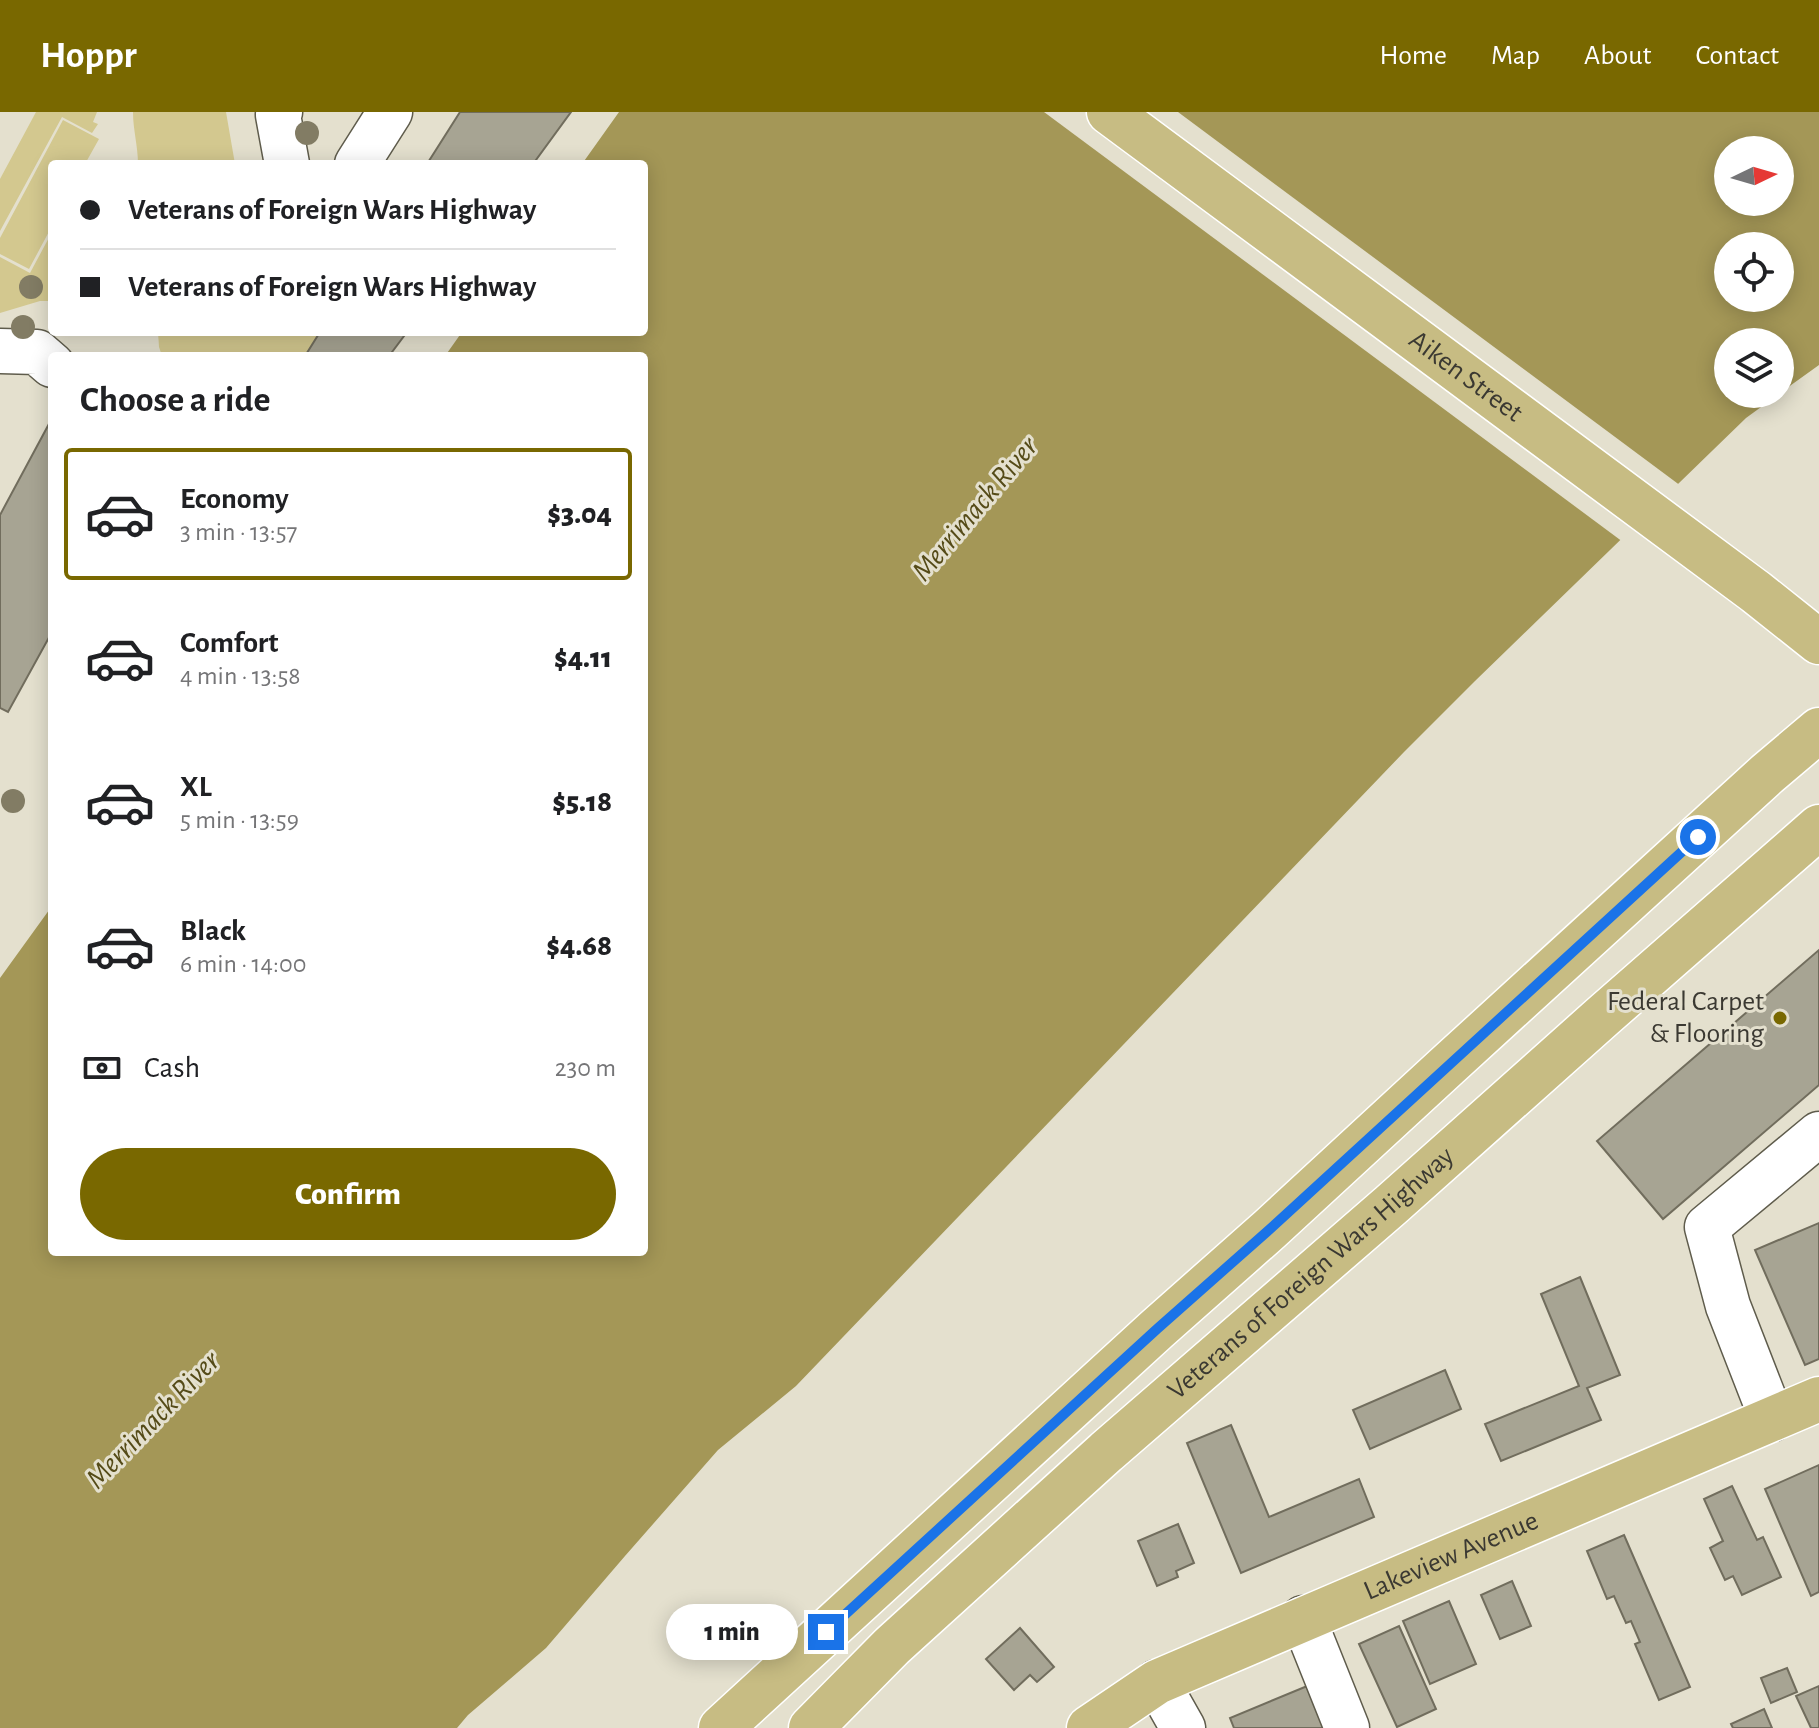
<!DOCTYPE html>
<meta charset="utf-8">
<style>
:root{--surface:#fff;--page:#f2f2f2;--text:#202124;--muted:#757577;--line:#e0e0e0;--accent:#796800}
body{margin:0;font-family:"Alegreya Sans",sans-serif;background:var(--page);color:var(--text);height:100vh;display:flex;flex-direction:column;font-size:30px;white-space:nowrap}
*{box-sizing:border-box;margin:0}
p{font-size:26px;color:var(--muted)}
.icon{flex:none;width:44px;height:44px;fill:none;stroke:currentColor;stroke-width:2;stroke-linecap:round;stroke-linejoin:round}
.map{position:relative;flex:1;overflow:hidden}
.panel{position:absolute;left:48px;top:240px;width:600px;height:904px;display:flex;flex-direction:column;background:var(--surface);border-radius:8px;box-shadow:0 4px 20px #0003}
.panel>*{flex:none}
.hud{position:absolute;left:48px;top:48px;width:600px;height:176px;border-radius:8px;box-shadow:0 4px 20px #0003;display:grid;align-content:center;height:176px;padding:0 32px;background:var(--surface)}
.needle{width:52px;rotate:85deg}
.controls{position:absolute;left:1714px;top:24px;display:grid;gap:16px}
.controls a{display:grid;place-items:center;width:80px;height:80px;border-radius:50%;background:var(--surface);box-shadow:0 4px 20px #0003;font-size:40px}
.end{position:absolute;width:36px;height:36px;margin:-18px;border:10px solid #1a73e8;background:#fff;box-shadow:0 0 0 4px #fff}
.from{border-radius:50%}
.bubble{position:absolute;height:56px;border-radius:28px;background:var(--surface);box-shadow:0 4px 20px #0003;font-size:26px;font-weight:800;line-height:56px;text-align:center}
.hud b{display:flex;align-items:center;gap:28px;height:76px;font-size:30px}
.hud b+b{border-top:2px solid var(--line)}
.hud i{width:20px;height:20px;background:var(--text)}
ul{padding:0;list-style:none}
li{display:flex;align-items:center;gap:24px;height:132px;margin:0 16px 12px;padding:0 16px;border:4px solid transparent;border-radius:8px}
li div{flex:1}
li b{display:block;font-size:30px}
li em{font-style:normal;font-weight:800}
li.on{border-color:var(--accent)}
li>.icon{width:72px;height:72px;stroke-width:1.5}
h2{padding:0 32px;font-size:36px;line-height:96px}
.pay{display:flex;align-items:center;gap:20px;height:88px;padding:0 32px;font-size:30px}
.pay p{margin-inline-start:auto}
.cta{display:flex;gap:16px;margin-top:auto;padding:16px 32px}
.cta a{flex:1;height:92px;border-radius:48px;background:var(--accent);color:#fff;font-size:32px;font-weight:800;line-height:92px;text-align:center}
header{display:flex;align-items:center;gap:48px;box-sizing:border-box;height:112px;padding:0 40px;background:var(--accent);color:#fff}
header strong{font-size:38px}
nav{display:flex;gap:44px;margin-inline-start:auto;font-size:28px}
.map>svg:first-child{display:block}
.green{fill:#d3c88f}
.water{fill:#a49757;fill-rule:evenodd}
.pier{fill:#e4e0ce}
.building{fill:#a7a493;stroke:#716d5d;stroke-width:2}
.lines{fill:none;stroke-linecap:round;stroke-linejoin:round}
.minor-casing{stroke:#5f5c4c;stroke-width:47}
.major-casing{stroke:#fff;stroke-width:47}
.minor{stroke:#fff;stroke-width:44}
.major{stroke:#c7bc83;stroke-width:44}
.tree{fill:#827c64}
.route{stroke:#1a73e8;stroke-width:10}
.poi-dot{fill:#796800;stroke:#e4e0ce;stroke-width:3}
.labels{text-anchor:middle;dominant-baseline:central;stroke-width:6;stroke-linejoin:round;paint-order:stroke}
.street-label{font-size:28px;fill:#3b3932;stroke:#e4e0ce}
.poi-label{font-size:28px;fill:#3b3932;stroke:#e4e0ce;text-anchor:end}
.water-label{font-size:30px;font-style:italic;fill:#554b18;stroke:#e4e0ce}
</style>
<header>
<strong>Hoppr</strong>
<nav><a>Home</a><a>Map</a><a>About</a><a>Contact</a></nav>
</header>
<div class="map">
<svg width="1819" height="1616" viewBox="0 0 1819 1616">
<rect width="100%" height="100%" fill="#e4e0ce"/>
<g class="green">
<polygon points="36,0 97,0 93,10 98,12 92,21 62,5 0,119 0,67"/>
<path d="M133,0h93l9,52h-97c0,-18 -5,-34 -5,-52z"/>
<polygon points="63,8 99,27 85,52 52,52 52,114 29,157 0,142 0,126"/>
<polygon points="52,120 52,189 40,189 0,201 0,145 30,161"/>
<polygon points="158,220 320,220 305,244 162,244 159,235"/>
</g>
<path class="water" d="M619,0h1200v253l-39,28v-51h-52v52h51l-33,24 -271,263 -71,71 -608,634 -78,64 -93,106 -79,92 -78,67 -11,13h-457v-750l52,-72v346h592v-896h-199l17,-24h182v-168h-62zM1728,38h52v52h-52zM1728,134h52v52h-52z"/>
<polygon class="pier" points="1044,0 1178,0 1681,374 1623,430"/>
<g class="building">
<polygon points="460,0 571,0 533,52 427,52"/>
<polygon points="320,220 407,220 389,244 305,244"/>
<polygon points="50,310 52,312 52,520 8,600 0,596 0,403"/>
<polygon points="1819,838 1819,973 1663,1107 1597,1029"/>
<polygon points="1819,1111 1819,1247 1805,1253 1755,1138"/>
<polygon points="1580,1165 1620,1263 1587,1276 1601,1308 1501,1349 1485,1312 1579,1274 1541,1182"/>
<polygon points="1445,1258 1461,1297 1370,1337 1353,1298"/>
<polygon points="1231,1313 1269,1405 1359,1367 1374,1405 1241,1461 1187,1331"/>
<polygon points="1819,1353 1819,1480 1811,1484 1765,1377"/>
<polygon points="1732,1374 1757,1428 1763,1425 1781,1465 1742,1483 1733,1464 1725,1468 1710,1436 1723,1429 1704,1387"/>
<polygon points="1178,1412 1194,1451 1176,1459 1178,1465 1157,1474 1138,1429"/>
<polygon points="1624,1423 1690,1575 1659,1588 1635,1532 1640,1530 1631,1509 1626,1511 1614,1484 1607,1487 1587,1439"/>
<polygon points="1512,1469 1531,1514 1500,1527 1481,1483"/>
<polygon points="1449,1489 1476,1552 1430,1572 1403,1509"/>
<polygon points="1399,1514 1436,1597 1397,1615 1359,1532"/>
<polygon points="1020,1516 1054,1555 1037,1570 1030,1563 1014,1578 986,1547"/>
<polygon points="1787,1556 1797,1580 1771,1591 1761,1566"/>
<polygon points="1317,1570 1324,1616 1234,1616 1230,1606"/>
<polygon points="1819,1574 1819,1616 1811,1616 1796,1584"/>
<polygon points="1764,1597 1772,1616 1733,1616 1731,1612"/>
</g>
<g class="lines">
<defs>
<g id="minor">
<polyline points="280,0 278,3 287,52"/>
<polyline points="357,52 390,0"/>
<polyline points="0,239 37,240 52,253"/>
<polyline points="1772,1307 1728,1194 1707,1115 1819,1022"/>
<polyline points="1303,1506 1347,1616"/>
<polyline points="1157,1570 1183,1616"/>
</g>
<g id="major">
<path id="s1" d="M1109,0l647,480 63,50"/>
<polyline points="721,1616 1157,1217 1270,1117 1448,953 1767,662 1819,618"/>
<path id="s2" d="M811,1616l81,-82 214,-194 285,-247 212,-189 216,-189"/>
<path id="s3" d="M1089,1616l68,-46 662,-283"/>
</g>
</defs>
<use href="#minor" class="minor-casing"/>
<use href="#major" class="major-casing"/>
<use href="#minor" class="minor"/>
<use href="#major" class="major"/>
</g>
<g class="tree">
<circle cx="307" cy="21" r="12"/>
<circle cx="31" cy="175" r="12"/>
<circle cx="23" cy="215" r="12"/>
<circle cx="13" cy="689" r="12"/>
</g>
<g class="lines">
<polyline class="route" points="826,1520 1157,1217 1270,1117 1698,725"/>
</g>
<circle class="poi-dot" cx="1780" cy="906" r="8"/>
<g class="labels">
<g class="street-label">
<text stroke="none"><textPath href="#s1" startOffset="444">Aiken Street</textPath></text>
<text stroke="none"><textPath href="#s2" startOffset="676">Veterans of Foreign Wars Highway</textPath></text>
<text stroke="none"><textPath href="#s3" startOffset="402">Lakeview Avenue</textPath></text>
</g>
<g class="poi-label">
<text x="1764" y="890">Federal Carpet<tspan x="1764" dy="32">&amp; Flooring</tspan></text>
</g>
<g class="water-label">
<text transform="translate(975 397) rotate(-50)">Merrimack River</text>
<text transform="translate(153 1308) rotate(-46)">Merrimack River</text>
</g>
</g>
</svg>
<div class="controls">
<a><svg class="needle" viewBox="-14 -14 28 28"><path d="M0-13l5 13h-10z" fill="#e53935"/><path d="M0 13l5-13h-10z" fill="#757577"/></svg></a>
<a><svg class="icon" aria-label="locate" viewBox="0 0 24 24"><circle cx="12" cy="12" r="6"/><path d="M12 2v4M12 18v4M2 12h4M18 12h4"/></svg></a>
<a><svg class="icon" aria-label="layers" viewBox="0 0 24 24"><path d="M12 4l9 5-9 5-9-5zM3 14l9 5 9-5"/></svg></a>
</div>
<i class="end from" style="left:1698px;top:725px"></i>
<i class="end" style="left:826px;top:1520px"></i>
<div class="bubble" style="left:666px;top:1492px;width:132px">1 min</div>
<div class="hud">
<b><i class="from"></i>Veterans of Foreign Wars Highway</b>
<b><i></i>Veterans of Foreign Wars Highway</b>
</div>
<section class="panel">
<h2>Choose a ride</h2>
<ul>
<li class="on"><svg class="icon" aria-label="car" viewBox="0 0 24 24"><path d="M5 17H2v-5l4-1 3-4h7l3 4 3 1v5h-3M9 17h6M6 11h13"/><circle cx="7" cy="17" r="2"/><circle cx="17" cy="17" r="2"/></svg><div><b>Economy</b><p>3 min · 13:57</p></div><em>$3.04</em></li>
<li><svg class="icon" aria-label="car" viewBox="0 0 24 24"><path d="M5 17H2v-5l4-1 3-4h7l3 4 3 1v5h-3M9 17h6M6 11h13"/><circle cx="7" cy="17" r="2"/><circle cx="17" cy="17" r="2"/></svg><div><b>Comfort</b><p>4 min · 13:58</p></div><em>$4.11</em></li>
<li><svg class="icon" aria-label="car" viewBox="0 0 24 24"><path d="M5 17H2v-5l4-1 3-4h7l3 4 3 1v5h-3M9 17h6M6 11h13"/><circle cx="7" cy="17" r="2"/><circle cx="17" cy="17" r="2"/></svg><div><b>XL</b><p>5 min · 13:59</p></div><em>$5.18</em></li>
<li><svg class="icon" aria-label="car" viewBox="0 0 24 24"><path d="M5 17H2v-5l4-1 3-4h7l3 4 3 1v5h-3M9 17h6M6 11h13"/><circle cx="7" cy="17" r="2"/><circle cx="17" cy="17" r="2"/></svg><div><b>Black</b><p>6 min · 14:00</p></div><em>$4.68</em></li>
</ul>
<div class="pay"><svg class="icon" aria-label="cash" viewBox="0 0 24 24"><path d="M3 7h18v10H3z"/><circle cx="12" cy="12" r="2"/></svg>Cash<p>230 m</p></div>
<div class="cta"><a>Confirm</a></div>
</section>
</div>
